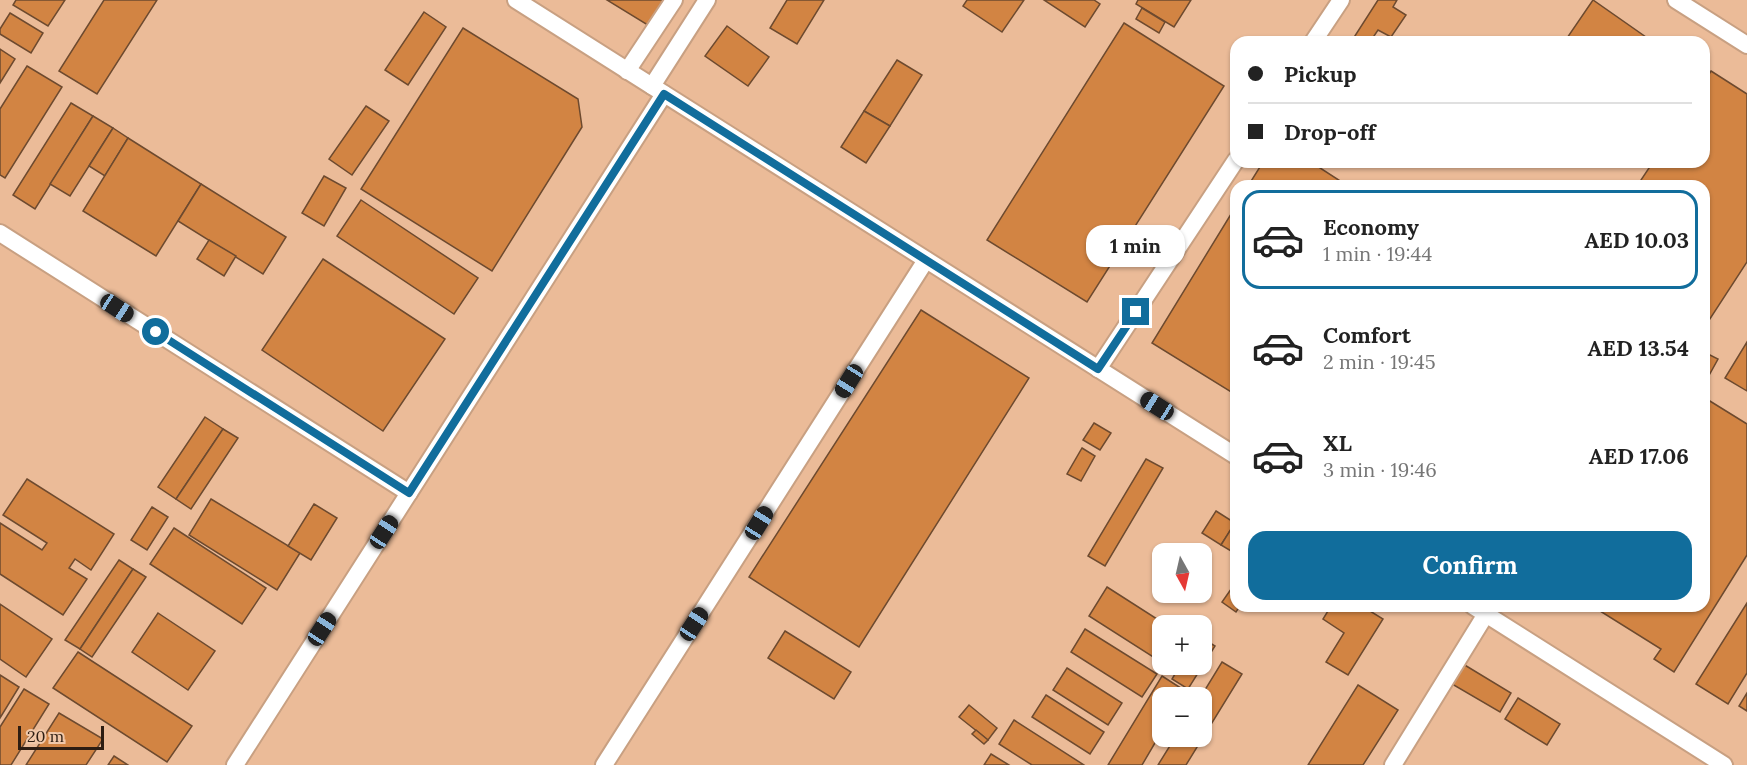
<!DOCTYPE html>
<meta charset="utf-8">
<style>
:root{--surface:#fff;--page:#f2f2f2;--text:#222;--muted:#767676;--line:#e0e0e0;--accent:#116d9c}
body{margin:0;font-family:Lora,serif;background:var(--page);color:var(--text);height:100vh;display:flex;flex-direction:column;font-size:22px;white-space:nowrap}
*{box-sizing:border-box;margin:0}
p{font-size:20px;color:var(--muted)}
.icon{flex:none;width:33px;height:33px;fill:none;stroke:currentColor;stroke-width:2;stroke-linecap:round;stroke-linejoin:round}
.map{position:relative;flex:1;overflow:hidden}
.panel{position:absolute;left:1230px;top:180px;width:480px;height:432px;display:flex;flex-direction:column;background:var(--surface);border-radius:18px;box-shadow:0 2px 4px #0004}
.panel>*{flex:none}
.banner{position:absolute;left:1230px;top:36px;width:480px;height:132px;border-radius:18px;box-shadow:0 2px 4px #0004;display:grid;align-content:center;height:132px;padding:0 18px;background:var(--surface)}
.needle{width:39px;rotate:172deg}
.fabs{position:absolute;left:1152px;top:543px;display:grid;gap:12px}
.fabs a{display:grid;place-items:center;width:60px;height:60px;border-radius:12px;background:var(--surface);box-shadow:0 2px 4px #0004;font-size:30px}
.scale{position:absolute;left:18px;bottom:15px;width:86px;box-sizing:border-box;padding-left:6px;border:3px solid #2d1d12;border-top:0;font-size:16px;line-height:21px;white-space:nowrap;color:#2d1d12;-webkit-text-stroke:4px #f1c8a9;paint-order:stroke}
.end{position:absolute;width:27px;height:27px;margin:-14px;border:8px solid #116d9c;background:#fff;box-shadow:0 0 0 3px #fff}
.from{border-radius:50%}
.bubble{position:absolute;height:42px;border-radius:18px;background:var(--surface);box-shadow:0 2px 4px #0004;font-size:20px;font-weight:700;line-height:42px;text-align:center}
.car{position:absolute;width:18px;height:36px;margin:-18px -9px;border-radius:8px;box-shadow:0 0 4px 2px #0007;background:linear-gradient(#222 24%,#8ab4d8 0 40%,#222 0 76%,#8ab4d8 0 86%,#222 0)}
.banner b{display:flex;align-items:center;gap:21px;height:57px;font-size:22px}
.banner b+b{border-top:2px solid var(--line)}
.banner i{width:15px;height:15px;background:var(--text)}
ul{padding:10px 0 0;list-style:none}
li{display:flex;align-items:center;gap:18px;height:99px;margin:0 12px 9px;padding:0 6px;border:3px solid transparent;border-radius:18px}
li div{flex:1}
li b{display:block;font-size:22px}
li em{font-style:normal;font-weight:700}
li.selected{border-color:var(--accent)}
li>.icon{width:54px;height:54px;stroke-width:1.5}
.button{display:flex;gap:12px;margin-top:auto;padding:12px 18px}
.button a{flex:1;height:69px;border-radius:18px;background:var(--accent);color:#fff;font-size:24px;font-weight:700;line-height:69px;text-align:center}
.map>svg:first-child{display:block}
.built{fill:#ebbb98;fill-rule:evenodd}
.building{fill:#d28443;stroke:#6d4a2f;stroke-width:1.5}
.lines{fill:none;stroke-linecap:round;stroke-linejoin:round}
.lane-casing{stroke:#c8a082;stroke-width:20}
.lane{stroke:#fff;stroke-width:16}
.route{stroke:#116d9c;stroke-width:8}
</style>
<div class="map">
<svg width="1747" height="765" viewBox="0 0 1747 765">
<rect width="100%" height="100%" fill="#f1c8a9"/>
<path class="built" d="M0,0h1747v765h-1747zM1236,42h468v120h-468zM1236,186h468v420h-468zM1162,554h40v38h-40zM1162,626h40v38h-40zM1162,698h40v38h-40z"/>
<g class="building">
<polygon points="16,0 65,0 48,26 13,5"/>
<polygon points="104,0 157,0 97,94 59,71"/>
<polygon points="607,0 668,0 651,27"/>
<polygon points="787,0 824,0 797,44 770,28"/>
<polygon points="967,0 1024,0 1002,32 963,6"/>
<polygon points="1044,0 1094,0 1100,4 1085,27"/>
<polygon points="1138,0 1191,0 1174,27 1136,4"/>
<polygon points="1378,0 1397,0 1393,7 1406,15 1391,37 1378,30 1370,42 1351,42"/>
<polygon points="1593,0 1653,42 1573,42 1567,38"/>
<polygon points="1142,8 1165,22 1159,33 1136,19"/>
<polygon points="424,12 446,27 408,85 385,70"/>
<polygon points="10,13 43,33 31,53 0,34 0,29"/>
<polygon points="1124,23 1224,86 1087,302 987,240"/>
<polygon points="727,26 769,57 748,86 705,56"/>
<polygon points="463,28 578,99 582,127 492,271 361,189"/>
<polygon points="0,49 15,59 0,83"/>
<polygon points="897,60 922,75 890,126 864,111"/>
<polygon points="27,66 62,87 5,178 0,175 0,109"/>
<polygon points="1711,71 1747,94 1747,262 1704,328 1704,186 1637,186 1653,162 1704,162 1704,82"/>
<polygon points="71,103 93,116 35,209 13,195"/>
<polygon points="366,106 389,121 352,175 329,159"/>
<polygon points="864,111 890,126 866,163 841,147"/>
<polygon points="93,116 113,128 70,196 50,184"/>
<polygon points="113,128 128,138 105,176 89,166"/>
<polygon points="128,138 201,184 156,256 83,211"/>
<polygon points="1263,162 1311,162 1348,186 1248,186"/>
<polygon points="324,176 346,188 324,226 302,213"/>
<polygon points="201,184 286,237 263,274 178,221"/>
<polygon points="361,200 478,278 454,314 337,236"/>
<polygon points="1236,206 1236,395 1152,343"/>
<polygon points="209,240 236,256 224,276 197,259"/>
<polygon points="323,259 445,339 383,431 262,350"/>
<polygon points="921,310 1029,378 859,647 749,577"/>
<polygon points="1747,342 1747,391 1725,378"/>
<polygon points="1704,352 1718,359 1707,379 1704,377"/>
<polygon points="1705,398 1747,424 1747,555 1674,672 1654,659 1661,649 1592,606 1704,606"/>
<polygon points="205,417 223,429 176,499 158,487"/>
<polygon points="1094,423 1111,433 1100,450 1083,440"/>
<polygon points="223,429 238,438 191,509 176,499"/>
<polygon points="1082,448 1095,456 1081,481 1067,474"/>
<polygon points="1146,459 1163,468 1105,566 1088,556"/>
<polygon points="27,479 114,534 91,570 75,559 69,568 87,579 63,615 0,574 0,523 42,550 47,543 3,515"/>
<polygon points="211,499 300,553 277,590 189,535"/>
<polygon points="314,504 337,518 311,560 288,546"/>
<polygon points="152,507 168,517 147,550 131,540"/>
<polygon points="1216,511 1235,523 1221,545 1202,533"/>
<polygon points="1236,521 1236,554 1221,545"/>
<polygon points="174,528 266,588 242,624 150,564"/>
<polygon points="119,560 133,569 80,649 65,640"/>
<polygon points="133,569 146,577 92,657 80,649"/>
<polygon points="1236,582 1236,606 1240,606 1236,612 1222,602"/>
<polygon points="1107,587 1168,626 1162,626 1161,662 1089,616"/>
<polygon points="1747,603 1747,673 1728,704 1696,684"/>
<polygon points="0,604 52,639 26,677 0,659"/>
<polygon points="1331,606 1362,606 1383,619 1348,675 1326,662 1344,633 1323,619"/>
<polygon points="158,613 215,651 188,690 132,652"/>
<polygon points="1085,629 1157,674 1142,697 1071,652"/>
<polygon points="785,631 851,672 834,699 768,658"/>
<polygon points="1202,638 1215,646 1188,689 1172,679 1181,664 1202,664"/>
<polygon points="78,652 192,726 167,762 53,688"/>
<polygon points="1222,662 1242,674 1186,765 1158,765 1176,736 1202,736 1202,698 1200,698"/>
<polygon points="1463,664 1511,693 1500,712 1452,684"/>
<polygon points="1067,668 1122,703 1108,725 1053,690"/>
<polygon points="0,675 19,687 0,718"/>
<polygon points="1162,676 1187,692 1183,698 1162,698 1162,731 1142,765 1108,765"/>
<polygon points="1358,685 1398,710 1363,765 1308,765"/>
<polygon points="24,689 49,704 11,765 0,765 0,727"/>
<polygon points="1747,693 1747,711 1739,706"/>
<polygon points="1046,695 1104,732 1090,754 1032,717"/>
<polygon points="1518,698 1560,724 1547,745 1505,719"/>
<polygon points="969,705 997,728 988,740 959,717"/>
<polygon points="59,713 103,739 86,765 26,765"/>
<polygon points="1014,720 1084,765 1032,765 999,744"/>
<polygon points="976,730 988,740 984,744 972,734"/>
<polygon points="991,754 1009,765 984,765"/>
<polygon points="114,756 128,765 108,765"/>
</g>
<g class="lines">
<defs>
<g id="lane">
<polyline points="516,0 1236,456"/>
<polyline points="1676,0 1747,45"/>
<polyline points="1313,42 1341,0"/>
<polyline points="627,71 674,0"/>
<polyline points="652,86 707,0"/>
<polyline points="0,233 409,493"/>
<polyline points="1098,369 1236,160"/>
<polyline points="1473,606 1724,765"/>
<polyline points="235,765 664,94"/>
<polyline points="604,765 926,260"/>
<polyline points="1393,765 1486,614"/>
</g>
</defs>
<use href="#lane" class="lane-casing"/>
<use href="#lane" class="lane"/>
</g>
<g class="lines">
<polyline class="route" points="156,332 409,493 664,94 1098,369 1136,312"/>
</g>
</svg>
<div class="fabs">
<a><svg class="needle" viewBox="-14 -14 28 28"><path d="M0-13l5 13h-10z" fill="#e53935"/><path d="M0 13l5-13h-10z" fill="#767676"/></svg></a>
<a>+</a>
<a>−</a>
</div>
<div class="scale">20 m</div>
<i class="end from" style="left:156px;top:332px"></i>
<i class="end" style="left:1136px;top:312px"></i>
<div class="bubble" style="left:1086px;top:225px;width:99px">1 min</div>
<i class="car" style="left:117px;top:308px;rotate:123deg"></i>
<i class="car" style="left:849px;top:381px;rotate:212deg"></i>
<i class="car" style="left:1157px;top:406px;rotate:302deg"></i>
<i class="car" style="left:759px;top:523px;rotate:32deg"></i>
<i class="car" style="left:384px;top:532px;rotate:33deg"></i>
<i class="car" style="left:694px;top:624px;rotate:33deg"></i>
<i class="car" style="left:322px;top:629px;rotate:33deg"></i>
<div class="banner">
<b><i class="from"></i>Pickup</b>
<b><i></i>Drop-off</b>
</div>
<section class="panel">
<ul>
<li class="selected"><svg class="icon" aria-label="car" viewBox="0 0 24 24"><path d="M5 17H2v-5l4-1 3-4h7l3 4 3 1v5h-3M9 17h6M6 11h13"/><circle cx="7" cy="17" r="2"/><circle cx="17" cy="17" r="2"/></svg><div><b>Economy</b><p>1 min · 19:44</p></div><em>AED 10.03</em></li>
<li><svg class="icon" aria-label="car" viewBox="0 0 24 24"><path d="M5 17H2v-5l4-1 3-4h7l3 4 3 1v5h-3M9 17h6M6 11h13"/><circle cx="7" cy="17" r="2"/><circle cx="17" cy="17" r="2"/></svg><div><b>Comfort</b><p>2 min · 19:45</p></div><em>AED 13.54</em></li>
<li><svg class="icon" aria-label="car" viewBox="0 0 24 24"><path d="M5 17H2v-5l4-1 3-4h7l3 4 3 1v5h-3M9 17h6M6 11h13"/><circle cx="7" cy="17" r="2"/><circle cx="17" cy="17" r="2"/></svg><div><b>XL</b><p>3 min · 19:46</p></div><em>AED 17.06</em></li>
</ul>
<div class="button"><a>Confirm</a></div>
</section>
</div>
